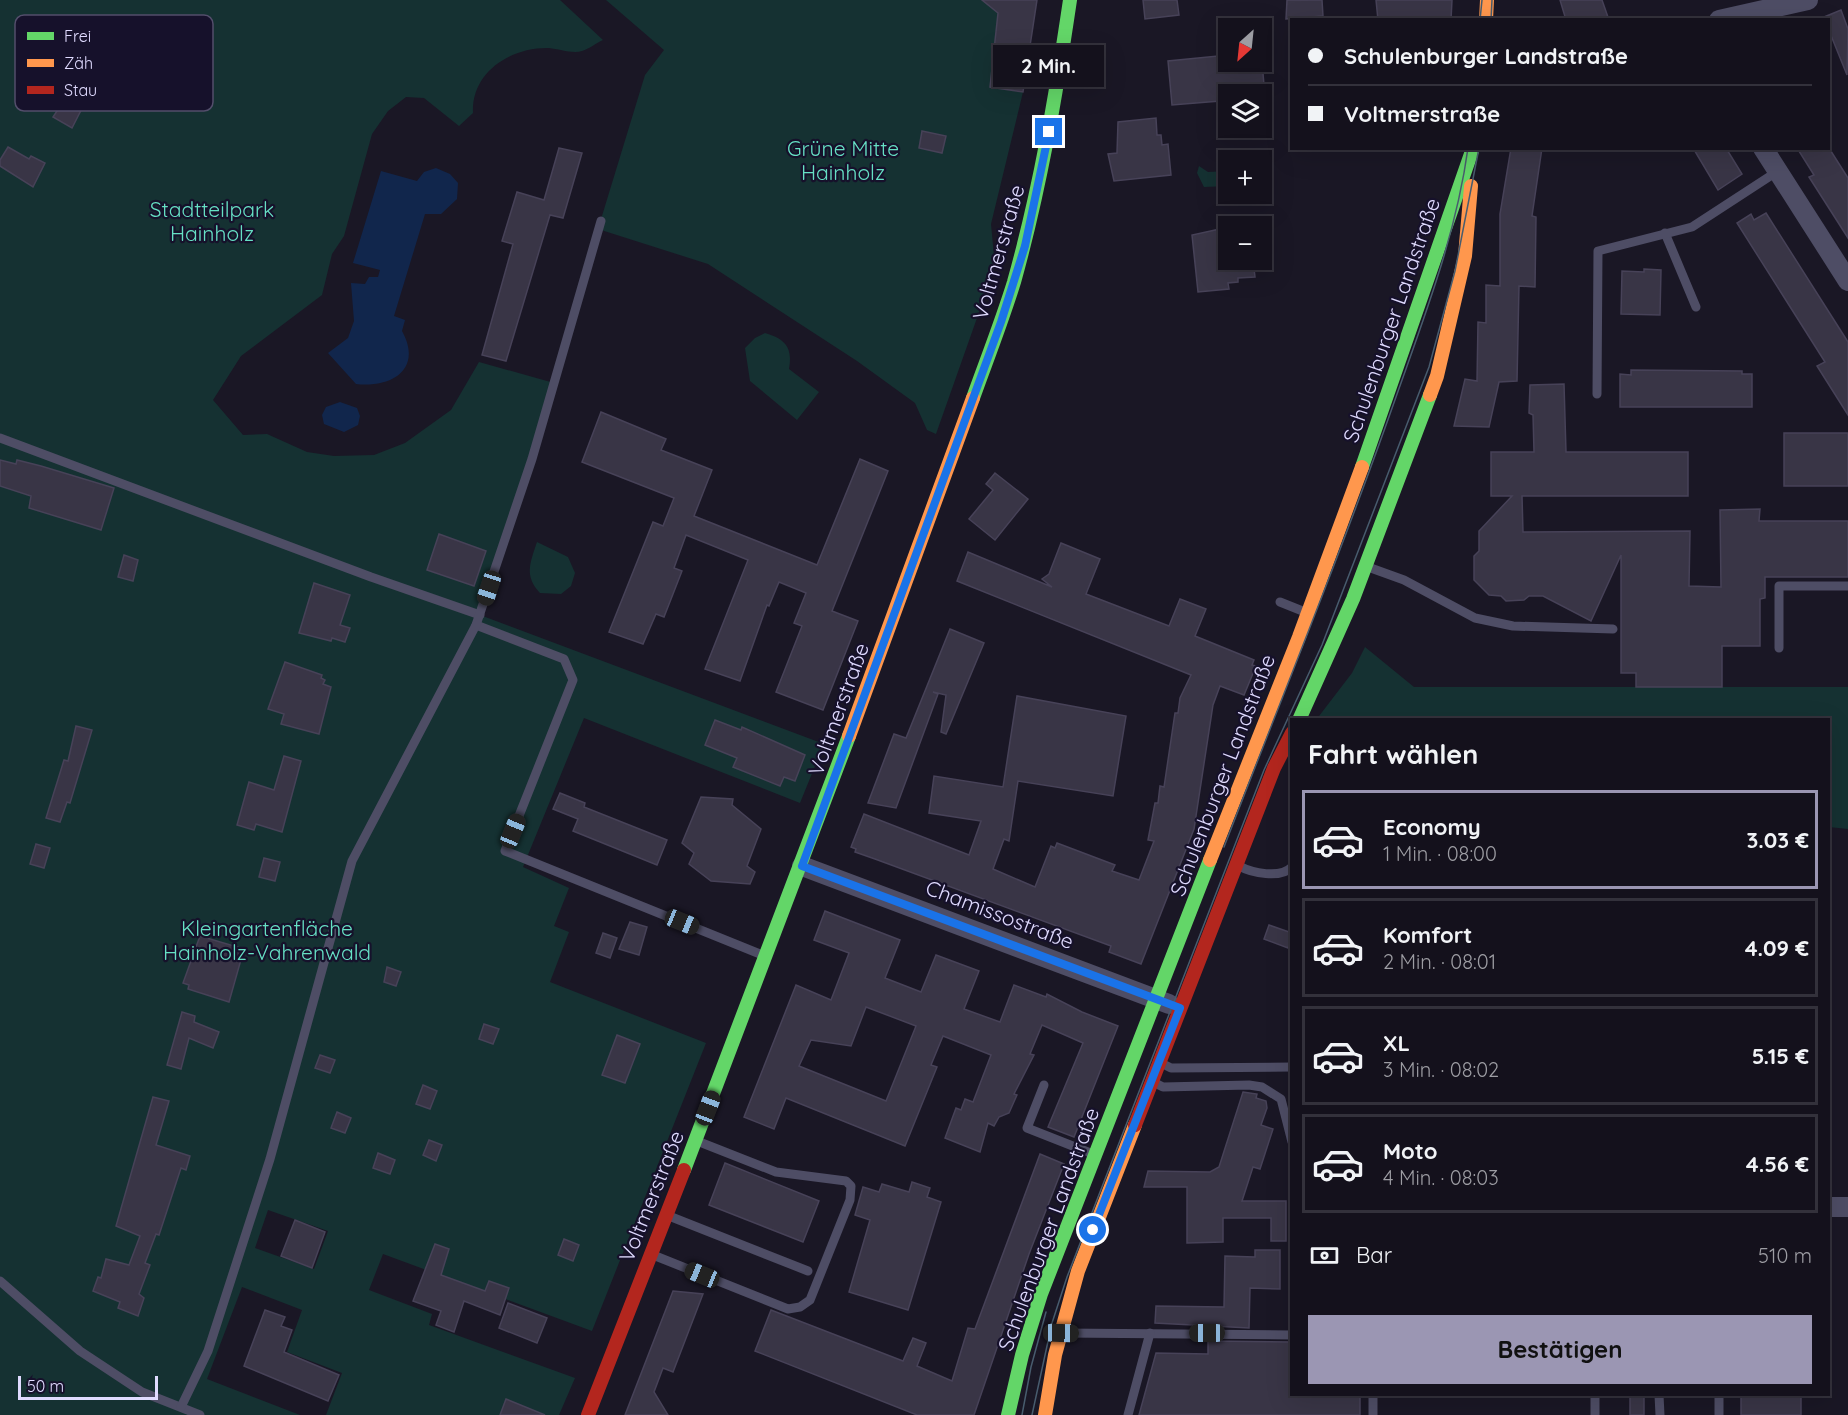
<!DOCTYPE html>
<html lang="de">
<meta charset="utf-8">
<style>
:root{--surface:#14111c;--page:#211f29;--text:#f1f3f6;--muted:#9d9da3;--line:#33313b;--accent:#9b96b3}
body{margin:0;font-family:Quicksand,sans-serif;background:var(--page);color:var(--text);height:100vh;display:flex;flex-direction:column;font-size:22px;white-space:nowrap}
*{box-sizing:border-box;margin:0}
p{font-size:20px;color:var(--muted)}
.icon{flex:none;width:33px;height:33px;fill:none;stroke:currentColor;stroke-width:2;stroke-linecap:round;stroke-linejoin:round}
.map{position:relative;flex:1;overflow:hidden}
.details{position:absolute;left:1290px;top:718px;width:540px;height:678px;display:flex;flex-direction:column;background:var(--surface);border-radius:0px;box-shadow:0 6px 24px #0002,0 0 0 2px var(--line)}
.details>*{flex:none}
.guide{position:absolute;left:1290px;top:18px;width:540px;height:132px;border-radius:0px;box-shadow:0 6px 24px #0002,0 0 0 2px var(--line);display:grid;align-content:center;height:132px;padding:0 18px;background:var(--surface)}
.needle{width:39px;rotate:207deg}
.controls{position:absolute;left:1218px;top:18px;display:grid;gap:12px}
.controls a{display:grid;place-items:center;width:54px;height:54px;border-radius:0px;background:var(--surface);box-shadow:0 6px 24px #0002,0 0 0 2px var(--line);font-size:30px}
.scale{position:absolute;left:18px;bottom:15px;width:140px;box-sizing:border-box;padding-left:6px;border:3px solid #e0dbff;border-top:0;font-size:16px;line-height:21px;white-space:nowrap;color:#e0dbff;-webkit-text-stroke:4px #16112b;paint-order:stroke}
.end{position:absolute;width:27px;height:27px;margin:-14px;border:8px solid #1a73e8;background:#fff;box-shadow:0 0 0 3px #fff}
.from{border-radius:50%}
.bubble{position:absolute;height:42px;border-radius:0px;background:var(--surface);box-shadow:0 6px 24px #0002,0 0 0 2px var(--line);font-size:20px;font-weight:700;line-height:42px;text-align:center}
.car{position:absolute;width:18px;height:36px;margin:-18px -9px;border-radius:8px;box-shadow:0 0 4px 2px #0007;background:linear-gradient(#222 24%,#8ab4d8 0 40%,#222 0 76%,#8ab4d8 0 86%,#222 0)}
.guide b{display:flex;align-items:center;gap:21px;height:57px;font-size:22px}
.guide b+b{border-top:2px solid var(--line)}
.guide i{width:15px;height:15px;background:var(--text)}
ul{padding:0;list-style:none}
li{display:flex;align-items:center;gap:18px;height:99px;margin:0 12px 9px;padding:0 6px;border:3px solid var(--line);border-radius:0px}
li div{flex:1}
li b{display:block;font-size:22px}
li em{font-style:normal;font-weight:700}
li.current{border-color:var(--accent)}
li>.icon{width:54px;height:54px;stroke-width:1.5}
h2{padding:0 18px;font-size:27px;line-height:72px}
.pay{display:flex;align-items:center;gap:15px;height:66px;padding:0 18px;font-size:22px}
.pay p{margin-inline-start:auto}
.button{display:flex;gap:12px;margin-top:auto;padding:12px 18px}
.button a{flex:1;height:69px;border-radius:0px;background:var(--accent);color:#111;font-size:24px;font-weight:700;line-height:69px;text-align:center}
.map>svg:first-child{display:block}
.green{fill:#153132;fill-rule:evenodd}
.water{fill:#11264c}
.building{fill:#393546;stroke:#474258;stroke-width:1.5;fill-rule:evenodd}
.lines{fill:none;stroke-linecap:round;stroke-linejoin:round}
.lane{stroke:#4e4d65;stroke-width:9}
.street{stroke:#4e4d65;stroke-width:20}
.fast{stroke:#63d668;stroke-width:14}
.slow{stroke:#ff974d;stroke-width:14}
.jam{stroke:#b3261e;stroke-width:14}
.tram{stroke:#485c6e;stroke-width:1.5}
.route{stroke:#1a73e8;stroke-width:8}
.labels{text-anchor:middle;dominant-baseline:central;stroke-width:4.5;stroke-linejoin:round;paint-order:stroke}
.park-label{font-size:21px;fill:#66e0c4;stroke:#16112b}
.street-label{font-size:21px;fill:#e0dbff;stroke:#16112b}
.key{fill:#16112b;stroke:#534e6b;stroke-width:1.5}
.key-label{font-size:16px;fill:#e0dbff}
</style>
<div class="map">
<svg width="1848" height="1415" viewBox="0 0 1848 1415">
<rect width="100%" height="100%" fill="#1a1725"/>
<g class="green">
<path d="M0,0h560l43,40c-7,3 -14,9 -21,11 -9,3 -23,-2 -33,-3 -38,-1 -78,24 -76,65l-14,13 -35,-28 -18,-1 -18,14 -16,23 -28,102 -12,18 -10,41 -81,61 -28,44 30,35 24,-1 40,18 27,4 40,-1 31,-12 46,-33 28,-48 75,21 -74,232 344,129 -24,59 -216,-85 -61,149 46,21 -15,38 15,6 -19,50 156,61 -114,288 -209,-77 -14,36 63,24 -3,11 146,53 -16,37h-233l16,-42 -55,-21 15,-42 -60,-23 -35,92 93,36h-300zM268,1210l60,21 -14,38 -59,-21z"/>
<polygon points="606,0 1037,0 1023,92 991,224 995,267 936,434 927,430 915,403 857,361 708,264 598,229 645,75 664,50"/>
<polygon points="1199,166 1208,172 1228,171 1228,186 1204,187 1197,173"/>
<path d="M765,333c20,6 28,14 24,36l30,23 -22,28 -47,-39 -5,-33 10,-10z"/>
<path d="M537,542l31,15 7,16 -4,13 -10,8 -21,-1c-16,-17 -10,-30 -3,-51z"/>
<polygon points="1365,647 1414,687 1848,687 1848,829 1829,827 1828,720 1316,720 1352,673"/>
</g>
<g class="water">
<path d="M436,168l14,6 8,9 -1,16 -16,15h-16l-31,102 11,4 -3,11c21,38 -10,57 -46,53l-28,-31 20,-15 6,-17 -3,-38 14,1 4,-7h9l2,-7 -27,-7 28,-92 36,10 7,-9z"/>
<polygon points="340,402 357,408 360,416 358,425 344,432 324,424 322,415 326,407"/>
</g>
<g class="building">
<polygon points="982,0 1037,0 1023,92 990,87 998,13"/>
<polygon points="1143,0 1177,0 1179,15 1145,19"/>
<polygon points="1287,0 1322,0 1323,16 1286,19"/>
<polygon points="1376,0 1452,0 1451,20 1378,20"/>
<polygon points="1560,0 1602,0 1609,20 1566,20"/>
<polygon points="1841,10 1848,29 1847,75 1828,28 1828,20 1824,17"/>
<polygon points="1228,55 1228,62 1262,62 1264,85 1224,88 1224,91 1219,92 1220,101 1172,105 1168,61"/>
<polygon points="82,74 96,81 72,128 53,117 57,111 38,101 49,82 71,93"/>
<polygon points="1156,118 1157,135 1161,135 1162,145 1168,144 1171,175 1114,181 1108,154 1117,153 1118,122"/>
<polygon points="922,131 946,136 942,153 919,148"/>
<polygon points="8,147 29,159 31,156 45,163 33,187 0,166 0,160"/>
<polygon points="559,148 582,153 563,218 550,215 506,361 482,355 513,244 502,241 517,192 544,200"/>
<polygon points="1511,148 1542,148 1532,216 1536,217 1535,287 1519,286 1517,381 1499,382 1489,427 1454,426 1465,379 1477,381 1478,322 1486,323 1486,285 1500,286 1500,214"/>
<polygon points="1693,148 1726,148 1742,174 1718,190"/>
<polygon points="1797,148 1829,148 1848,178 1848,238 1809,177 1814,175"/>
<polygon points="1766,213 1848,342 1848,415 1817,366 1825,362 1737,223 1751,214 1754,220"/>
<polygon points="1220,229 1221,238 1228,237 1228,260 1253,260 1255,277 1238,278 1238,282 1228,283 1229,289 1198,292 1192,235"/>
<polygon points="1644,269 1661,270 1660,315 1621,314 1622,271 1644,272"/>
<polygon points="1631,370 1742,371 1742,374 1752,374 1752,407 1620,407 1620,374 1631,375"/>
<polygon points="1564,384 1566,452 1688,452 1688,496 1522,496 1523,532 1690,531 1689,586 1721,587 1720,510 1760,509 1759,521 1848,521 1848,577 1765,577 1765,598 1760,599 1760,646 1722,646 1722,687 1636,687 1636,673 1621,673 1621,555 1591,621 1543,596 1529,596 1524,600 1506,601 1501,596 1489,595 1474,580 1474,556 1479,551 1479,531 1512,496 1491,496 1491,452 1534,452 1533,415 1529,413 1530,385"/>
<polygon points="601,412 666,439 661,450 712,470 694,516 817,565 860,459 888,471 832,611 858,621 823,710 776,692 802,626 794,623 806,593 779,582 769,606 767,605 740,681 705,669 748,560 686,535 674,568 682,571 664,617 656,614 643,644 609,632 653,522 663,526 674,498 582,462"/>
<rect x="1784" y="433" width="64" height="53"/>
<polygon points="0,460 16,464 17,460 41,466 114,488 101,530 29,508 31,496 0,486"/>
<polygon points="995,473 1028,499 995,540 969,519 993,490 986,484"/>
<polygon points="439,534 486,551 474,586 427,570"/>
<polygon points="1061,543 1100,559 1086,594 1169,626 1180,599 1206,609 1195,636 1254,660 1252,665 1256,666 1244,695 1220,686 1213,705 1194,829 1141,964 1109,952 1111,946 875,859 855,852 856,849 851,847 864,814 969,855 981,821 929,813 934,776 1003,787 1017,696 1126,716 1113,796 1018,781 1009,841 1004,839 993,869 1035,887 1051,846 1055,848 1057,843 1115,865 1112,871 1139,880 1154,841 1148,840 1155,803 1158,803 1160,786 1164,787 1175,713 1178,713 1180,698 1191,675 957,581 968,552 1052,587 1042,579 1049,574"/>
<polygon points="124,555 138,560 133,581 118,577"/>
<polygon points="314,583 350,595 340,625 350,628 345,642 332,638 331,641 299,633"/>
<polygon points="950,629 984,643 946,734 941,732 946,695 933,692 938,694 896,808 868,803 894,734 906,738"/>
<polygon points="285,662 322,675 321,678 325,680 323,684 331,687 319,734 281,724 284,714 268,709"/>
<polygon points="715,720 741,730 742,727 805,755 795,781 784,777 780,786 733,767 737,758 705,745"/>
<polygon points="76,726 92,730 70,803 67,802 60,822 46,818 64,760 68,761"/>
<polygon points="284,756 301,761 282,832 256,824 254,830 237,825 249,782 274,790"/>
<polygon points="560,793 585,803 584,807 667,840 657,865 573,831 578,819 553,809"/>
<polygon points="701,797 733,799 732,805 761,829 747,866 755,872 750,884 711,881 689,864 694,853 682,843"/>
<polygon points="36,844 50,848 44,868 30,864"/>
<polygon points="264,858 280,862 275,881 259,877"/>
<path d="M825,911l75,29 -15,38 36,14 15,-37 43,16 -15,38 36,13 14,-37 32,12 1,-3 35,18 36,14 -44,111 -26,-10 35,-84 -41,-18 -12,29 4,1 -20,39 3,1 -8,18 -10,4 -5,9 -6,-3 -8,29 -35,-14 11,-30 5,2 4,-11 8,3 18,-47 -48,-19 -12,29 6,2 -32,79 -119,-48 -12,31 -30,-12 52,-132 35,15 18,-47 -35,-13zM866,1007l50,19 -30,75 -87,-35 12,-26 40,6z"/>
<polygon points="630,922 647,927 639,955 619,949"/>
<polygon points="1269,925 1292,933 1288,948 1264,939"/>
<polygon points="603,933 617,938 610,958 596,953"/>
<polygon points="200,936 244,949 229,1002 188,989 189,985 183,983"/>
<polygon points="387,967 401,972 396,986 384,982"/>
<polygon points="182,1012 195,1016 194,1022 219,1032 213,1048 189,1038 181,1069 167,1065"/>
<polygon points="484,1024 499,1029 493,1044 479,1039"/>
<polygon points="617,1035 640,1044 625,1083 602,1075"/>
<polygon points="320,1055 335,1060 330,1073 315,1068"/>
<polygon points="423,1085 437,1091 430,1109 416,1104"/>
<polygon points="1243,1092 1257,1094 1256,1098 1266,1101 1267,1108 1261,1125 1273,1129 1260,1169 1253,1167 1242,1201 1286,1201 1286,1241 1271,1241 1271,1218 1223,1218 1223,1242 1187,1243 1187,1187 1144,1187 1148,1171 1210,1172 1219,1167"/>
<polygon points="153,1097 169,1101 156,1145 190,1156 186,1170 181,1168 159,1235 156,1234 145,1263 150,1265 139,1294 144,1298 138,1316 118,1308 120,1302 93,1291 98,1277 101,1278 106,1259 129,1265 140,1236 116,1226"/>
<polygon points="337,1112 351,1118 345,1133 331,1128"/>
<polygon points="429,1140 442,1145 436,1161 423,1155"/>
<polygon points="378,1153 395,1160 390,1174 373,1168"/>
<polygon points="1040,1154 1064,1164 1029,1254 974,1415 917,1415 755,1351 771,1310 903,1361 913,1338 926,1343 917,1366 952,1381 968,1328 975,1329"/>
<polygon points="725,1163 819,1201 803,1242 709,1205"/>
<polygon points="912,1182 930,1188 927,1197 941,1202 908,1310 849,1292 870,1220 855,1215 863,1187 879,1192 882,1184 909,1192"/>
<polygon points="295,1220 325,1232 312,1268 281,1256"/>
<polygon points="564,1239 579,1245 573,1261 558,1255"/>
<polygon points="435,1244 449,1249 441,1275 485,1291 489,1281 509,1288 500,1315 464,1301 454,1332 436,1325 441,1311 413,1301"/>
<polygon points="1255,1250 1280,1250 1280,1289 1250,1288 1249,1328 1155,1323 1156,1306 1224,1307 1225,1256 1255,1257"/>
<polygon points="673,1291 703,1294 673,1372 663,1368 654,1392 668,1415 625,1415"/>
<polygon points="508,1303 547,1318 537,1343 499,1328"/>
<polygon points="265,1310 285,1317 281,1326 292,1330 284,1352 339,1375 328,1401 244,1366"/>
<polygon points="1208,1341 1292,1342 1292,1395 1360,1395 1360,1415 1139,1415 1156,1353 1208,1354"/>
<rect x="1630" y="1395" width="14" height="20"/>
<rect x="1741" y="1395" width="60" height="20"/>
<polygon points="506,1399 545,1415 500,1415"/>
</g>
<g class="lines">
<g class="lane">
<polyline points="1665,233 1696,307"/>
<polyline points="1597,394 1598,251 1692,227 1778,171"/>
<polyline points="0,438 371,577 480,615"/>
<polyline points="1368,567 1404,580 1475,618 1513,626 1613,629"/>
<polyline points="1280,602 1305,612"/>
<polyline points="476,625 564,659 573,680 505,851 765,956"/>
<polyline points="1779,648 1779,586 1848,586"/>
<path d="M1239,866c13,7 41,13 53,1"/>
<polyline points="1163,1064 1171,1068 1292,1067"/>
<polyline points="1153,1082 1163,1087 1249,1085 1262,1087 1281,1099 1292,1142"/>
<polyline points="1044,1085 1027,1128 1093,1154"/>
<polyline points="669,1216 808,1271"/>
<polyline points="653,1255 788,1309 800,1307 810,1300 850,1200 851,1186 846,1181 776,1172 697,1141"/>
<polyline points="0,1281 80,1351 142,1392 200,1415"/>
<polyline points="1063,1333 1292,1335"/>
<polyline points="1659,1395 1660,1415"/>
<polyline points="181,1407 208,1351 270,1159 352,861 476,625 532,459 601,221"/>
<polyline points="1128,1415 1150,1333"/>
<polyline points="1373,1415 1373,1395"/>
<polyline points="1595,1415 1595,1395"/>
<polyline points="1719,1415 1719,1395"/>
</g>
<g class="street">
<polyline points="1719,20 1808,0"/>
<polyline points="1763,148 1848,281"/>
<polyline points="802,866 1169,1004"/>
<polyline points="1828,1207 1848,1207"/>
</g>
<g class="fast">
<path d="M973,398c14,-39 29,-77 41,-116 26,-93 42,-187 56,-282"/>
<polyline points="1362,467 1473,148"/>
<polyline points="1299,720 1353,599 1430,395"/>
<polyline points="684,1170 849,736"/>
<polyline points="1008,1415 1022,1355 1041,1294 1210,860"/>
</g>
<g class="slow">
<polyline points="1486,20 1487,0"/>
<polyline points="1430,395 1437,376 1465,256 1471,186"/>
<polyline points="849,736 973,398"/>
<polyline points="1210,860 1299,637 1362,467"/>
<polyline points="1045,1415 1055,1355 1078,1271 1135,1125"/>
</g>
<g class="jam">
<polyline points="1135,1125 1274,768 1292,733"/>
<polyline points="588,1415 684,1170"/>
</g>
<g class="tram">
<polyline points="1480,20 1482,0"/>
<polyline points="1491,20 1492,0"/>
<path d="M1224,847c58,-150 119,-299 172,-450 29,-82 60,-162 72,-249"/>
<polyline points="1022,1415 1031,1367 1046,1312"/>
<polyline points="1032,1415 1052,1323 1067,1277 1264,770 1322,645 1429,367 1455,271 1479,148"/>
</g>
</g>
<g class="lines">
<polyline class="route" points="1049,132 1025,246 1001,322 802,866 1180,1008 1093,1230"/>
</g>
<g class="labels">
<g class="park-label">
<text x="843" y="148">Grüne Mitte<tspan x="843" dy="24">Hainholz</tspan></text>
<text x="212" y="209">Stadtteilpark<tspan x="212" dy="24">Hainholz</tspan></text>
<text x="267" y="928">Kleingartenfläche<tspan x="267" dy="24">Hainholz-Vahrenwald</tspan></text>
</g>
<g class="street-label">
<text transform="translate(998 252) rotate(-74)">Voltmerstraße</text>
<text transform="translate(1391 320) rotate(-71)">Schulenburger Landstraße</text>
<text transform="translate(838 709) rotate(-70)">Voltmerstraße</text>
<text transform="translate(1222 775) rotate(-69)">Schulenburger Landstraße</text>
<text transform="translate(1000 914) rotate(21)">Chamissostraße</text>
<text transform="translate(651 1196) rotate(-68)">Voltmerstraße</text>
<text transform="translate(1048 1229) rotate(-70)">Schulenburger Landstraße</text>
</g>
</g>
<rect x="15" y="15" width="198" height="96" rx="9" class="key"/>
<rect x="27" y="32" width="27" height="8" fill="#63d668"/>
<rect x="27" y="59" width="27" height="8" fill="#ff974d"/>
<rect x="27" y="86" width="27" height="8" fill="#b3261e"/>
<g class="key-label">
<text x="64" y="42">Frei</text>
<text x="64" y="69">Zäh</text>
<text x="64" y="96">Stau</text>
</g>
</svg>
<div class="controls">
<a><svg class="needle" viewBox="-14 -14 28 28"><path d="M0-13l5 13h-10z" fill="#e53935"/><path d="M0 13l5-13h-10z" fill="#9d9da3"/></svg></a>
<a><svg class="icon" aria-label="layers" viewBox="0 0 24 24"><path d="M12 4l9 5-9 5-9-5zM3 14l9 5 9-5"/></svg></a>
<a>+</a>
<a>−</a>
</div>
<div class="scale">50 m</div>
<i class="end from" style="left:1093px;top:1230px"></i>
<i class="end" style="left:1049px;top:132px"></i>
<div class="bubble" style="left:993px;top:45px;width:111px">2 Min.</div>
<i class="car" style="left:489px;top:588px;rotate:198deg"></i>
<i class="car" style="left:513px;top:831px;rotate:22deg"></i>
<i class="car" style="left:682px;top:922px;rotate:112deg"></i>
<i class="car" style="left:708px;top:1108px;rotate:21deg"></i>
<i class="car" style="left:702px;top:1275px;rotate:292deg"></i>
<i class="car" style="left:1061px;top:1333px;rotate:91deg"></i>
<i class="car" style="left:1207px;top:1333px;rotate:270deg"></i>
<div class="guide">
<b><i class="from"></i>Schulenburger Landstraße</b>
<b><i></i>Voltmerstraße</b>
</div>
<section class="details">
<h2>Fahrt wählen</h2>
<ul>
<li class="current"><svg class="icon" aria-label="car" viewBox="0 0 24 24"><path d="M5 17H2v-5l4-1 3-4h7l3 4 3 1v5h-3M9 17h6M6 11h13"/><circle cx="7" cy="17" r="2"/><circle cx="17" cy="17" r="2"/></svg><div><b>Economy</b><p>1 Min. · 08:00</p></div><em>3.03 €</em></li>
<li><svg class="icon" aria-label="car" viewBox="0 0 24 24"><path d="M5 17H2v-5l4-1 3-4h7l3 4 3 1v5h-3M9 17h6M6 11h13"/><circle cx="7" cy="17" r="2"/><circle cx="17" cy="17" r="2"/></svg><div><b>Komfort</b><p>2 Min. · 08:01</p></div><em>4.09 €</em></li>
<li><svg class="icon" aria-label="car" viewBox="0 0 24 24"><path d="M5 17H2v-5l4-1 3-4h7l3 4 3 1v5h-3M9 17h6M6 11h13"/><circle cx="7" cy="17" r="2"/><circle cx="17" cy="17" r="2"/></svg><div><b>XL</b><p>3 Min. · 08:02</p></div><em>5.15 €</em></li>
<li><svg class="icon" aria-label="car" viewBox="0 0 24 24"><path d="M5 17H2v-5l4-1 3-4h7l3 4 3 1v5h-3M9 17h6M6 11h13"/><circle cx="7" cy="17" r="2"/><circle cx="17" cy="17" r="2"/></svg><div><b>Moto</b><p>4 Min. · 08:03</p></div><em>4.56 €</em></li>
</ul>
<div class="pay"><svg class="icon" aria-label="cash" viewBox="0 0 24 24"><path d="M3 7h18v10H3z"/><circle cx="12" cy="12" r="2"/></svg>Bar<p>510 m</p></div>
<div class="button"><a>Bestätigen</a></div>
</section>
</div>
